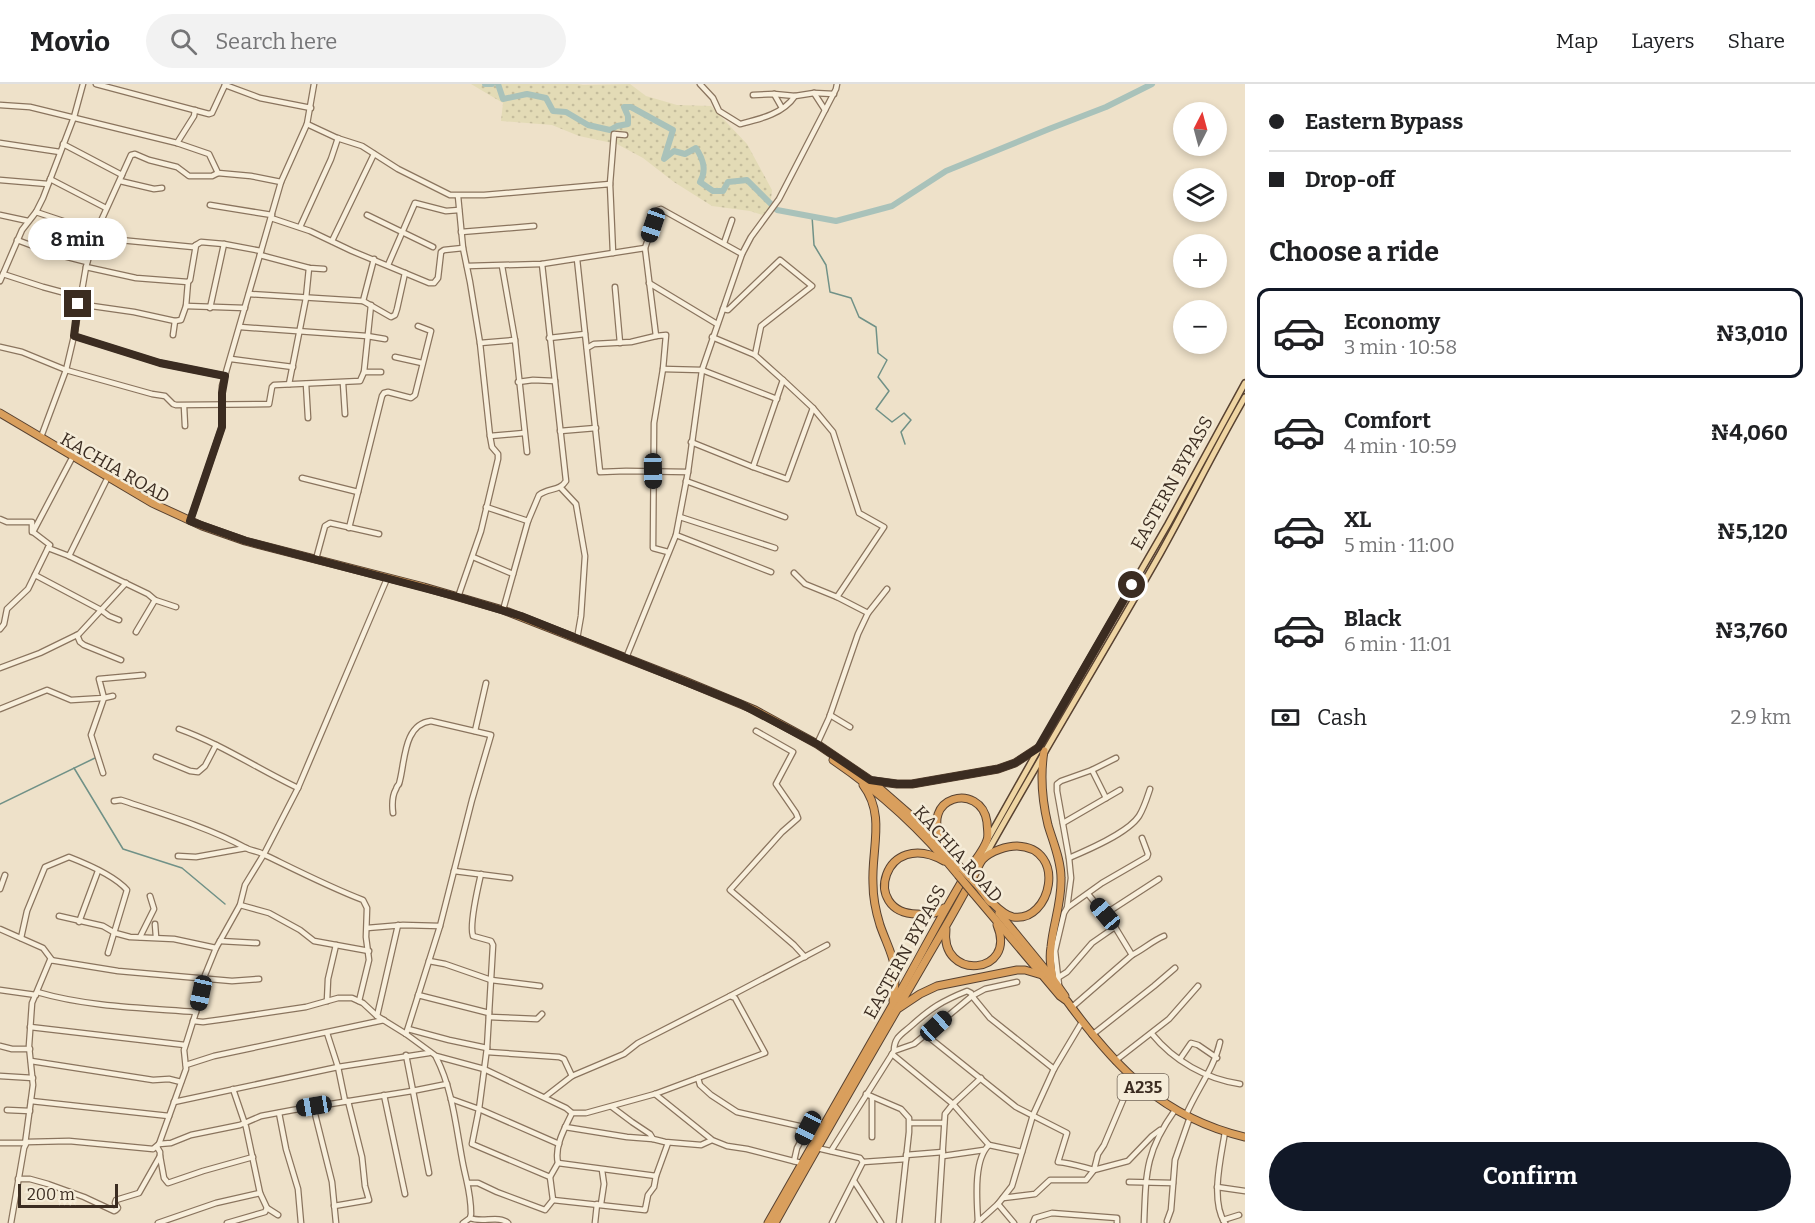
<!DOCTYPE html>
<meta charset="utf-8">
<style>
:root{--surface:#fff;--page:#f2f2f2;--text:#202124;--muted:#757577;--line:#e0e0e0;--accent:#111827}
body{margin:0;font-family:Bitter,serif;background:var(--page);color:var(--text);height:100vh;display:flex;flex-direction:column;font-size:22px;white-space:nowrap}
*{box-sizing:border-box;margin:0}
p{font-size:20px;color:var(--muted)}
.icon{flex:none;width:33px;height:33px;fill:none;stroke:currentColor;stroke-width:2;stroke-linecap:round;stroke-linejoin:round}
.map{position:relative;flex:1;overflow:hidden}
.sheet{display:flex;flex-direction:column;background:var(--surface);width:570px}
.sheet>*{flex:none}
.banner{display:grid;align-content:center;height:132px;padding:0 24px;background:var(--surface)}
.needle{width:39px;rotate:6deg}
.fabs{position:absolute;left:1173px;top:18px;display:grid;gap:12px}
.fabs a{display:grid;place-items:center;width:54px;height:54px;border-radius:50%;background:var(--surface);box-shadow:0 3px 9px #0003;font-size:30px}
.scale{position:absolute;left:18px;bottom:15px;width:100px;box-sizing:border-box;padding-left:6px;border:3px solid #3b2c21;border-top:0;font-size:16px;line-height:21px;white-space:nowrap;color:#3b2c21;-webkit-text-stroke:4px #f5ecd8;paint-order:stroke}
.end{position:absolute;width:27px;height:27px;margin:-14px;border:8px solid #3b2c21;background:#fff;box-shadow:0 0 0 3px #fff}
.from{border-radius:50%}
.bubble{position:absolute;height:42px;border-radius:21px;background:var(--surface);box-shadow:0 3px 9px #0003;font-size:20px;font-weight:700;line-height:42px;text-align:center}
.car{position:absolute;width:18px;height:36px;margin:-18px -9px;border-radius:8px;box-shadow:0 0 4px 2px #0007;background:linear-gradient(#222 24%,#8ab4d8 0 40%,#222 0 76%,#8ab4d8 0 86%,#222 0)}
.banner b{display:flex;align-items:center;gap:21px;height:57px;font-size:22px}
.banner b+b{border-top:2px solid var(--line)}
.banner i{width:15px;height:15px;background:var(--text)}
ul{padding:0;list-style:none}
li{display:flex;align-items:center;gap:18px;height:90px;margin:0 12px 9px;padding:0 12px;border:3px solid transparent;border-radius:12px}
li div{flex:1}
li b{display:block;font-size:22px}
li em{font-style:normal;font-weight:700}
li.active{border-color:var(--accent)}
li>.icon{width:54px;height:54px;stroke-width:1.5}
h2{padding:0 24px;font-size:27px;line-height:72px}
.pay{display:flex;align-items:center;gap:15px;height:66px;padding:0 24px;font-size:22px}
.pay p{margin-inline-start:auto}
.action{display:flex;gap:12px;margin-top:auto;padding:12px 24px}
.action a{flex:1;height:69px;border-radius:36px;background:var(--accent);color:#fff;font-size:24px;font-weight:700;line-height:69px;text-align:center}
header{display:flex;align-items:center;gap:36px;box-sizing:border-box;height:84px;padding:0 30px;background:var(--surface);border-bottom:2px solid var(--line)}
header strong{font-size:28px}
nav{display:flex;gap:33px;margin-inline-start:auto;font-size:21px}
.search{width:420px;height:54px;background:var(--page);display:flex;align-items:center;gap:15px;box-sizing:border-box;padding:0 21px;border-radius:33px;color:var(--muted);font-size:22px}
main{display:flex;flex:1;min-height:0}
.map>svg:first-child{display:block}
.farmland{fill:url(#farmland-dots)}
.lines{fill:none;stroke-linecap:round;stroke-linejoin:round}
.stream{stroke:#709187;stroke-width:1.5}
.river{stroke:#a9c2ba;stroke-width:6}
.minor-casing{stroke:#8a745e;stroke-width:7}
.major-casing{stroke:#584231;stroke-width:8}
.highway-casing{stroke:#584231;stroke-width:9}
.minor{stroke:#f8efdc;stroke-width:4.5}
.major{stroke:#efd5a3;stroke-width:5}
.highway{stroke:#d99f5d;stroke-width:7}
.highway-bridge-casing{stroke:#584231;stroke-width:9;stroke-linecap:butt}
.highway-bridge{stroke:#d99f5d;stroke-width:7}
.route{stroke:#3b2c21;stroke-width:8}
.labels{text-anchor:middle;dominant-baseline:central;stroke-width:5;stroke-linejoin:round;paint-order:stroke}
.shield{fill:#f5ecd8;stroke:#736658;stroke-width:1.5}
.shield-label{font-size:16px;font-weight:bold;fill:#3b2c21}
.street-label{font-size:18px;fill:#3b2c21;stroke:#f5ecd8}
</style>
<header>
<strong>Movio</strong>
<div class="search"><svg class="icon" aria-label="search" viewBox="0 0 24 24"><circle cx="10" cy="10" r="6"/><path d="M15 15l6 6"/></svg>Search here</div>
<nav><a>Map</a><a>Layers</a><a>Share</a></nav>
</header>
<main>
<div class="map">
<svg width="1245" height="1139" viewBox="0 0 1245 1139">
<defs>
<pattern id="farmland-dots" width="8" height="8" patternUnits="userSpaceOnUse" patternTransform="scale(1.5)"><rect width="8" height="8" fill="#e3dbb6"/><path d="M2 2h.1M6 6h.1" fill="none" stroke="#c4bc9c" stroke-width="1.8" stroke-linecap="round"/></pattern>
</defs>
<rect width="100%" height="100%" fill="#eee1c9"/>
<polygon class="farmland" points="471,0 577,0 583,1 630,0 646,12 677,21 711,22 747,60 772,106 769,133 750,127 712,122 674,98 643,74 617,60 579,52 552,41 501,37 503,19"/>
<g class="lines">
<g class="stream">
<polyline points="812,132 814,161 826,181 830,208 851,214 859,233 876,243 878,269 887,276 878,293 889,307 876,325 892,338 904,329 911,336 901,348 905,360"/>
<polyline points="74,684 123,765 182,784 225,820"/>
<polyline points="0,720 95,674"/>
</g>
<g class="river">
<polyline points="485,0 492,0"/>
<path d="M498,0l5,15 24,-5 19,4 7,13 13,1 22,13 22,5 7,-4 11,-2v-8l-4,-9h7l42,23 -9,29 10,-8 11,3 11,-6c7,11 11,22 4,34l13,9h10l5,-9 19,-2 30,30 59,11 56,-15 54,-35 103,-42 57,-22 46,-23"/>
</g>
<defs>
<g id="minor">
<polyline points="96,0 209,30 212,29 225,1"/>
<path d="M700,0l13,14 6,13 21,13c20,-5 43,-10 55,-28l19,-3 20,1"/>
<polyline points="225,1 260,14 311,24"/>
<polyline points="814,9 825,26"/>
<polyline points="774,10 782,24"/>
<polyline points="753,11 774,10 795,12"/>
<polyline points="0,21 30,23 177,59 209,70 218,89 251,92 281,98"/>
<polyline points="307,40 337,54 362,62 398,85 450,111 484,111 610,100 613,169"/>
<polyline points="0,59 60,68"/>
<polyline points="177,59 194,32 195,26"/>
<polyline points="63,60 122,91"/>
<polyline points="50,95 106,124"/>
<polyline points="0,96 48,100"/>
<polyline points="120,97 154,105 162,104"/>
<polyline points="610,100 614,50 625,51"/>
<polyline points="458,112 463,164 470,198 480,259 490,352 524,349"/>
<polyline points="210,121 272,131"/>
<polyline points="36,128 120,156 193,163 201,158 224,160 261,167"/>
<polyline points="0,131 28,137"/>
<polyline points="367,131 433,163"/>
<polyline points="271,134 310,147 352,167 429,199 434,199 438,194 441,168 444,166 463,164"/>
<polyline points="300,143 331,75 338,54"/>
<polyline points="461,148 534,142"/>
<polyline points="17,156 52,169 87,178"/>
<polyline points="332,157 374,70"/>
<polyline points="724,159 732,136"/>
<polyline points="260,171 309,184 324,185"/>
<polyline points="577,175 600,388 626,387 688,388"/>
<polyline points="388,181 415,119 446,127 459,126"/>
<polyline points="467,182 542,180 645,164"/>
<polyline points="502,182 515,256 527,368"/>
<polyline points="86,183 136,194 188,198"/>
<polyline points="3,190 43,203 80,213"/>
<polyline points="0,197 22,146 36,128 43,114 74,33 83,0"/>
<polyline points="649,199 717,240"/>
<polyline points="615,203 620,259"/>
<polyline points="249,210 363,217 391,233 395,231 397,225 405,189"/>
<polyline points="363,217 374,175"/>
<polyline points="78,220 134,228 175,237 181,236 186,222 188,198 190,196 196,161"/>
<polyline points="186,222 245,224"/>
<polyline points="210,224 224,160"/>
<polyline points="723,225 728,226 780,176 812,202 761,242 755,271 783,296 753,383 787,395 813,324 833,348 859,429 884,443 837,513 868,529"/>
<polyline points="240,243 367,252 385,255"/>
<polyline points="173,251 175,237"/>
<polyline points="74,252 160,279 225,292"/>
<polyline points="712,253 755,271"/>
<polyline points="549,254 585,250"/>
<polyline points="480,259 515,256"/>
<polyline points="0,263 22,268 66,286 152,310 165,312 173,320 176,321 269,320 272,303 274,301 360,297 364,288 371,221"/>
<polyline points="587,264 594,260 631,258 656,252"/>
<polyline points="395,273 422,279"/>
<polyline points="231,275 293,283"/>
<polyline points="663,285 702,286 777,315"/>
<polyline points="364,288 381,288"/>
<polyline points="783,296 813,324"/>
<polyline points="518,298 533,296 555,297"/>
<polyline points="343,299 345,330"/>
<polyline points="289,300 306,214 309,184"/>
<polyline points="306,300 308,334"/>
<polyline points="184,322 185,342"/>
<polyline points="560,347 596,344"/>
<polyline points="41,353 66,286 74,252 86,183 96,148 131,71 135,70 149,76 177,83 189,92 212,92 218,89"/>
<polyline points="691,358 753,383"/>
<polyline points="302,394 358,408"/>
<polyline points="686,397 785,433"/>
<polyline points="561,404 576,420 585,472 581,532 577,555"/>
<polyline points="486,423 528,437"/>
<polyline points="680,433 775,464"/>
<polyline points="0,435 7,438 32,438 32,448 33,448 71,376"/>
<polyline points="190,437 222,343 222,302 281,98 307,40 314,0"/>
<polyline points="349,444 382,312 384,309 388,308 411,314 415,311 431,247 418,242"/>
<polyline points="33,448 50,461 48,464 69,472 148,510 155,516 176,523"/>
<polyline points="676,451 771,488"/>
<polyline points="668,468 653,464 654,339 663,285 666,251 656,252 645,164 658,126 661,125 742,170"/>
<polyline points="69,472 106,397"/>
<polyline points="473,473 513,490"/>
<polyline points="316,475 325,442 330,439 379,450"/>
<polyline points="794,489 805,500 837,513"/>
<polyline points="35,491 101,526 109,532 119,536"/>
<polyline points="458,513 481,447 498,375 498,370 492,363 490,352"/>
<path d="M503,526l25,-89 11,-26c9,-7 21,-4 27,-14l-24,-217"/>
<polyline points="0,545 4,540 7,525 28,505 48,464"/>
<polyline points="136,548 155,516"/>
<polyline points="77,551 80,558 84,561 121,576"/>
<polyline points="626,574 676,451 688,388 702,286 742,170 751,153 779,115 836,5 837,0"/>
<polyline points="0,584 40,569 79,550 126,499"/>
<polyline points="0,625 47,606 71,616 104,614 99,595 143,591"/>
<polyline points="830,631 850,643"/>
<path d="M179,645c42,15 79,40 119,59"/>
<polyline points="475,647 486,599"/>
<polyline points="756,647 793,668 776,700 796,729 798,734 782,748 730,806 794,861 805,873"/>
<polyline points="817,660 829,634 858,550 868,529 887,505"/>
<polyline points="156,673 190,687 198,688 205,682 216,661"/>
<polyline points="1092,686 1106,714"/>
<polyline points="103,689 91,651 104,614 113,612"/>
<path d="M114,717l7,-1c39,13 89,28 125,48 5,3 12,3 17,6 33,16 66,33 100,46l4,8 -1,29 3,23 -10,41"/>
<path d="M393,729c-1,-8 -1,-17 3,-24 3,-8 2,0 4,-9 5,-20 4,-56 31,-59l60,14 -19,65 -32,126 -34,108"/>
<polyline points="1063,739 1120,706"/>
<polyline points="178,772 196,773 246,764"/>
<path d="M1069,774c19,-8 59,-25 70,-42 5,-8 8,-18 11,-27"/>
<polyline points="454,787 510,794"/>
<path d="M481,790c-3,13 -12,51 -8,62l18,5 2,4 -6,103 -8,61 -7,35 78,33"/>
<polyline points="0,805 5,791"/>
<polyline points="1088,810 1115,843 1132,871"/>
<polyline points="240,821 269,829 300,846 314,857 369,867"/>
<polyline points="1067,824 1071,794 1069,774 1057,707 1057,700 1061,697 1092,686 1116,674"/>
<polyline points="1105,830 1159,795"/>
<polyline points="59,832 103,842 115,849 130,853 174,855 216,864"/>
<polyline points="79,838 98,787"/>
<polyline points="155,840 156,853"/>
<polyline points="367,844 403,841 440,842"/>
<polyline points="0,845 43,864 52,876"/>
<polyline points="140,853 154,825 150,812"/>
<path d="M21,854l6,-27 18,-44 24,-10c18,7 46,19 58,33l-19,63"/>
<polyline points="220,857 257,859"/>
<polyline points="429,877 445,880 491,896 540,902"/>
<polyline points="1059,893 1067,888 1092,859 1115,843"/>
<polyline points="1017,898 985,905 972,912 990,934 1054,985"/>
<polyline points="1059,901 1055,867 1064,829 1067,824 1102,799 1147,773 1148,770 1142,754"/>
<polyline points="0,906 36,911"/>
<path d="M37,908c51,15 107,16 159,20"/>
<polyline points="418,911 489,929"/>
<polyline points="730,912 827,861"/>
<polyline points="327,917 328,895 336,861"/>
<path d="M1071,924l61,-53c12,-6 20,-14 32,-19"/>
<polyline points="377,932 398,841"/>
<polyline points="489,933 537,935 542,930"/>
<polyline points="193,937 203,938 225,935 306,923 338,914 352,914 363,919 377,932 406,950 436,972 484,985 566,1024 572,1029 586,1029 655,1010 765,969 735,914 730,912 638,959 624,970 572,992 545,1013"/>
<polyline points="30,943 185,961"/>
<polyline points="408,945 449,956 487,964"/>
<polyline points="327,949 338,983 345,1017"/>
<path d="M1152,950c22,27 54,45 88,50"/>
<path d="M926,951l90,72 51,26 -9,29c13,1 24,5 36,8l4,-16 6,-9 28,-66"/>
<polyline points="1092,951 1154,902 1175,884"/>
<polyline points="0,962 12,965 30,965"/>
<polyline points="487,968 559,973 564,975 572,992"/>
<polyline points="892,970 953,1020 989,1061 1022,1068"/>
<polyline points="406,971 429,1089"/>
<path d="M436,973c17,33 20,71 27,107 4,20 8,30 8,50l-1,4 -7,5"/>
<polyline points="1180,975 1191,959 1198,961 1217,974"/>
<polyline points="31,977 153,996 169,995 181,998"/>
<polyline points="1115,977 1169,935 1198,902"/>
<polyline points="186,981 214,972 384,936"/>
<polyline points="0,992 33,994"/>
<polyline points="698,994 700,1001 711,1011 737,1028 808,1044 797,1064 794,1077"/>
<polyline points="233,1005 246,1043 260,1109 267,1124 278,1131"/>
<polyline points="655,1010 711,1055"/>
<polyline points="866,1010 901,1025 909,1034 909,1048 899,1139"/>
<polyline points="384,1011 405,1110"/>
<polyline points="451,1015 479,1025 559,1060"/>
<polyline points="31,1017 169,1032"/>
<polyline points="174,1018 338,983 429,969"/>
<polyline points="313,1022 332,1098 336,1139"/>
<polyline points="612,1023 632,1038 650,1050 653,1055 665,1058 701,1061 712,1056 727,1062 747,1065 801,1079"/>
<polyline points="7,1026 30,1027"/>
<polyline points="279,1029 286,1065 298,1105 301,1139"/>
<path d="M1186,1031c11,-26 28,-46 34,-73"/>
<polyline points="910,1039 944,1039"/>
<polyline points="565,1043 627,1053 653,1055"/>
<path d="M1225,1048c-4,25 -15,69 0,91"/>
<polyline points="872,1053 872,1013"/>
<polyline points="0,1059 24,1059"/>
<polyline points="25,1060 33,1001 29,962 32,919 50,876 118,887 232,897 259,895"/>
<polyline points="159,1060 171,1059 191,1051 240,1041 261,1032 293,1026 412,1007 447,1000"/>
<polyline points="817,1064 860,1074 863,1078 832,1139"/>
<path d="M831,1067l63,-100c0,-14 8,-17 17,-25 20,-18 31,-25 56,-35l4,2 1,3 -58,48 -20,7"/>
<polyline points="906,1071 943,1068"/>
<polyline points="160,1072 164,1094 168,1099 203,1087 253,1073"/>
<polyline points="943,1072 984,1066"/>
<polyline points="863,1078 906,1075"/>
<polyline points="558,1079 656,1092 668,1059"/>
<polyline points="18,1095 30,1095 48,1100 84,1113 114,1127 116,1126 118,1124 115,1119 116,1116 139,1109 160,1072 160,1068 157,1063"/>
<polyline points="854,1097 881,1139"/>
<polyline points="1129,1098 1173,1099"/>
<path d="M468,1099h10l19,9 48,18 8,-10 -3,-23 8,-14c-4,-17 7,-35 14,-50"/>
<polyline points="1217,1103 1245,1107"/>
<polyline points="1003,1114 1035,1110 1050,1096 1086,1096 1094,1086 1128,1077 1152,1052 1160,1046"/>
<polyline points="553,1116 645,1126 648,1111 654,1103 656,1092"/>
<polyline points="601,1120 604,1100 602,1086"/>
<polyline points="998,1120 1014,1139"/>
<polyline points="334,1122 369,1116 365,1102 362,1073 348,1017"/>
<path d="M470,1134c12,5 29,-3 38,5"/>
<polyline points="1223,1136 1239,1131"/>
<polyline points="1167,1137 1171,1126 1175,1076 1190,1033"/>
<path d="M978,1138c-1,-21 -5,-62 11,-77"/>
<polyline points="11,1139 24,1064 27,1058 69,1057 153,1065 159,1060 186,985 184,966 196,928 205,891 216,864 240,821 245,801 264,770 298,704 386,497"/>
<polyline points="158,1139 216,1119 260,1109"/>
<polyline points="227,1139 265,1128 267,1124"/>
<polyline points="595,1139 597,1120"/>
<polyline points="938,1139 945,1030 953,1020 981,994"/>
<polyline points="977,1139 998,1120 1012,1102 1033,1031 1054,985 1082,938"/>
<polyline points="1033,1139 1035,1134 1052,1129 1117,1134 1117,1139"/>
<path d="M1144,1139c2,-50 1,-71 31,-113"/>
</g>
<g id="major">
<polyline points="988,755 1073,604 1168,440 1245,299"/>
<path d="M984,774c57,-102 118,-202 176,-304 29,-52 55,-105 85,-157"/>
</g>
<g id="highway">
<polyline points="0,329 152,419 202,442 245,457 424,503 503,526 685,597 755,626 817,660 870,696 916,736 962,785"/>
<path d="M1044,667c-4,25 -2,49 4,74 5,17 13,35 13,53 1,24 -8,46 -10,69 -2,11 0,21 2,32"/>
<path d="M833,676c47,32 89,70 125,115"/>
<polyline points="874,697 897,700 912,700 998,685 1015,679 1038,664"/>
<path d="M863,701c23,30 8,65 10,99 0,14 3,28 7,41 5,15 13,29 15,44 1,11 -1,22 -2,32"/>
<path d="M944,777c-60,-34 -84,52 -27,53 9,1 20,0 27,-6"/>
<polyline points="978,802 990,818"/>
<path d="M973,809l87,103 7,5c48,66 96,117 178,136"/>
<polyline points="999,829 1053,895 1065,912"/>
<path d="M946,845c-7,53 72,46 51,-4"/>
<polyline points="899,924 920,910 937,902 1017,886 1025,886 1042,891"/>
<path d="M768,1139c41,-73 83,-145 124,-217 26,-45 49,-91 76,-135 6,-10 16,-21 19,-31 2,-5 0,-13 0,-18 -6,-41 -70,-26 -44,21"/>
<path d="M775,1139c54,-97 110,-193 166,-289 11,-18 21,-37 31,-55 4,-6 7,-16 11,-20 8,-8 24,-13 34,-13 51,2 34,77 -4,71 -10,-2 -18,-12 -25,-18"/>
</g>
</defs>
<use href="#minor" class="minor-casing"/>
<use href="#major" class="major-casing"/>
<use href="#highway" class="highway-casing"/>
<use href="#minor" class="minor"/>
<use href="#major" class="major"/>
<use href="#highway" class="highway"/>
<defs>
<g id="highway-bridge">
<polyline points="962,785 978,802"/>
<polyline points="958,791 973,809"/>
</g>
</defs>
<use href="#highway-bridge" class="highway-bridge-casing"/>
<use href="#highway-bridge" class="highway-bridge"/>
</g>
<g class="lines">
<polyline class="route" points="78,220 74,252 160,279 225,292 222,309 222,343 190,437 246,457 458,513 521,532 741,620 817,660 870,696 897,700 912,700 998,685 1015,679 1038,664 1132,501"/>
</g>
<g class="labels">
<rect class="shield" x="1117.5" y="990" width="51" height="26" rx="4.5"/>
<g class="shield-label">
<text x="1143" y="1003">A235</text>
</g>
<g class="street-label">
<text transform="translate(115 384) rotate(30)">KACHIA ROAD</text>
<text transform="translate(1172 399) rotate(-61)">EASTERN BYPASS</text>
<text transform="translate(958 770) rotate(48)">KACHIA ROAD</text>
<text transform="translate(905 868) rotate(-61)">EASTERN BYPASS</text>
</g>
</g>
</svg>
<div class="fabs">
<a><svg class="needle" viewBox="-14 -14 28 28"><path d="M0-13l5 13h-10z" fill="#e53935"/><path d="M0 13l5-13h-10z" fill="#757577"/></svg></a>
<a><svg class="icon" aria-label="layers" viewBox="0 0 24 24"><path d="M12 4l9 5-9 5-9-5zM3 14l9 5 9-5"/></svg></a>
<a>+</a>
<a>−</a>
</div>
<div class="scale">200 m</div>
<i class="end from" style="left:1132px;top:501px"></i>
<i class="end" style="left:78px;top:220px"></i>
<div class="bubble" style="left:28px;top:134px;width:99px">8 min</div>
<i class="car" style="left:653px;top:141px;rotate:199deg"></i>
<i class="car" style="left:653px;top:387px;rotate:179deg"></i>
<i class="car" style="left:1105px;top:830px;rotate:320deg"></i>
<i class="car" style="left:201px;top:909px;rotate:192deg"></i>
<i class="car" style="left:936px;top:942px;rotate:48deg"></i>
<i class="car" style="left:314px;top:1022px;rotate:261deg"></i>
<i class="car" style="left:808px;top:1044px;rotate:207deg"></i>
</div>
<section class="sheet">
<div class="banner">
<b><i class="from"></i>Eastern Bypass</b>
<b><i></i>Drop-off</b>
</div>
<h2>Choose a ride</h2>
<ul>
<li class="active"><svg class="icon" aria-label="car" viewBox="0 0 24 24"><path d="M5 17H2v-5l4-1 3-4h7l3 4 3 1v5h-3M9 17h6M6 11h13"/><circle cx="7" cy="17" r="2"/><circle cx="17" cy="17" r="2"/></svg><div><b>Economy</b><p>3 min · 10:58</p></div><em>₦3,010</em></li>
<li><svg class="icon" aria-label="car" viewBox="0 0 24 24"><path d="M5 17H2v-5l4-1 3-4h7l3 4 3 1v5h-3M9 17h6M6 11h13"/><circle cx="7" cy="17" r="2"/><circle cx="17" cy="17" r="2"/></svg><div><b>Comfort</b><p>4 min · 10:59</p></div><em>₦4,060</em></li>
<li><svg class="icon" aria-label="car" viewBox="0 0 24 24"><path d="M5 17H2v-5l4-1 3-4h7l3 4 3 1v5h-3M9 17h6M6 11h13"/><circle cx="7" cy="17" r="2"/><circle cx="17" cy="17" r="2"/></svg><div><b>XL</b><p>5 min · 11:00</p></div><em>₦5,120</em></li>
<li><svg class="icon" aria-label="car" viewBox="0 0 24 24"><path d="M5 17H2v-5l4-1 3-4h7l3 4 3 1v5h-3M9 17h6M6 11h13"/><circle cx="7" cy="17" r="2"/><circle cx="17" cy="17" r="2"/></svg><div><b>Black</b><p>6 min · 11:01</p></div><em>₦3,760</em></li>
</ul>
<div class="pay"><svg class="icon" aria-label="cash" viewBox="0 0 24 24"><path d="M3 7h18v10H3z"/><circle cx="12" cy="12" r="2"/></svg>Cash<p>2.9 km</p></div>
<div class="action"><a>Confirm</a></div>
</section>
</main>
